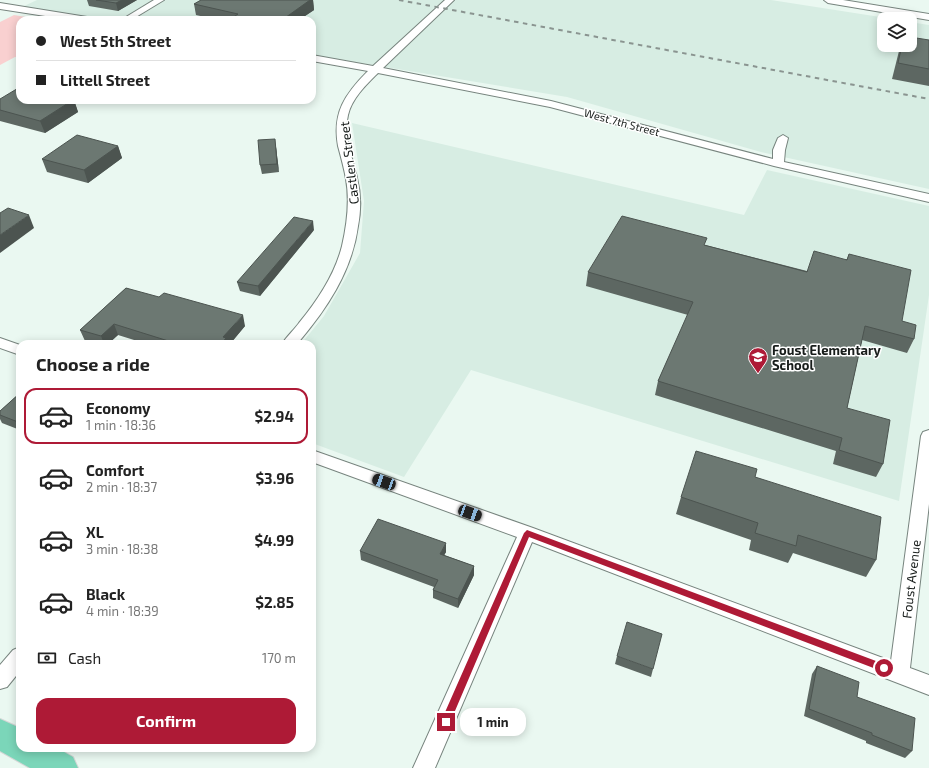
<!DOCTYPE html>
<meta charset="utf-8">
<style>
:root{--surface:#fff;--page:#f2f2f2;--text:#222;--muted:#767676;--line:#e0e0e0;--accent:#ae1a36}
body{margin:0;font-family:"Exo 2",sans-serif;background:var(--page);color:var(--text);height:100vh;display:flex;flex-direction:column;font-size:15px;white-space:nowrap}
*{box-sizing:border-box;margin:0}
p{font-size:13px;color:var(--muted)}
.icon{flex:none;width:22px;height:22px;fill:none;stroke:currentColor;stroke-width:2;stroke-linecap:round;stroke-linejoin:round}
.map{position:relative;flex:1;overflow:hidden}
.sheet{position:absolute;left:16px;top:340px;width:300px;height:412px;display:flex;flex-direction:column;background:var(--surface);border-radius:12px;box-shadow:0 2px 10px #0003}
.sheet>*{flex:none}
.top-card{position:absolute;left:16px;top:16px;width:300px;height:88px;border-radius:12px;box-shadow:0 2px 10px #0003;display:grid;align-content:center;height:88px;padding:0 20px;background:var(--surface)}
.controls{position:absolute;left:877px;top:12px;display:grid;gap:8px}
.controls a{display:grid;place-items:center;width:40px;height:40px;border-radius:8px;background:var(--surface);box-shadow:0 2px 10px #0003;font-size:20px}
.end{position:absolute;width:18px;height:18px;margin:-9px;border:5px solid #ae1a36;background:#fff;box-shadow:0 0 0 2px #fff}
.from{border-radius:50%}
.bubble{position:absolute;height:28px;border-radius:12px;background:var(--surface);box-shadow:0 2px 10px #0003;font-size:13px;font-weight:700;line-height:28px;text-align:center}
.car{position:absolute;width:12px;height:24px;margin:-12px -6px;border-radius:5px;box-shadow:0 0 3px 1px #0007;background:linear-gradient(#222 24%,#8ab4d8 0 40%,#222 0 76%,#8ab4d8 0 86%,#222 0)}
.top-card b{display:flex;align-items:center;gap:14px;height:38px;font-size:15px}
.top-card b+b{border-top:1px solid var(--line)}
.top-card i{width:10px;height:10px;background:var(--text)}
ul{padding:0;list-style:none}
li{display:flex;align-items:center;gap:12px;height:56px;margin:0 8px 6px;padding:0 12px;border:2px solid transparent;border-radius:12px}
li div{flex:1}
li b{display:block;font-size:15px}
li em{font-style:normal;font-weight:700}
li.on{border-color:var(--accent)}
li>.icon{width:36px;height:36px;stroke-width:1.5}
h2{padding:0 20px;font-size:18px;line-height:48px}
.pay{display:flex;align-items:center;gap:10px;height:44px;padding:0 20px;font-size:15px}
.pay p{margin-inline-start:auto}
.button{display:flex;gap:8px;margin-top:auto;padding:8px 20px}
.button a{flex:1;height:46px;border-radius:12px;background:var(--accent);color:#fff;font-size:16px;font-weight:700;line-height:46px;text-align:center}
.map>svg:first-child{display:block}
.built{fill:#d7ede3}
.green{fill:#f9d0d0}
.lines{fill:none;stroke-linecap:round;stroke-linejoin:round}
.minor-casing{stroke:#77847e;stroke-width:2}
.primary-casing{stroke:#d5d6d6;stroke-width:2}
.minor{fill:#fff;fill-rule:evenodd}
.primary{fill:#7bd6b9;fill-rule:evenodd}
.rail{stroke:#8a9490;stroke-width:2;stroke-dasharray:4.5 4.5;stroke-linecap:butt}
.wall{fill:#5d6762}
.shaded-wall{fill:#4c5450}
.building{fill:#6c7872;stroke:#4c5450}
.route{fill:#ae1a36}
.labels{text-anchor:middle;dominant-baseline:central;stroke-width:3;stroke-linejoin:round;paint-order:stroke}
.far-street-label{font-size:11px;fill:#181d1b;stroke:#fff}
.street-label{font-size:13px;fill:#181d1b;stroke:#fff}
.poi-label{font-size:13px;font-weight:bold;fill:#181d1b;stroke:#fff;text-anchor:start}
</style>
<div class="map">
<svg width="929" height="768" viewBox="0 0 929 768">
<rect width="100%" height="100%" fill="#eaf8f1"/>
<g class="built">
<polygon points="37,0 771,0 893,19 884,19 884,45 910,45 910,22 929,25 929,189 761,152 567,97 312,55 312,20 102,20 22,7"/>
<polygon points="352,123 744,215 767,170 929,206 929,295 899,501 471,370 404,477 312,443 312,344 301,344 324,316 360,253 364,201"/>
</g>
<polygon class="green" points="14,15 44,20 20,20 20,58 15,57 0,65 0,22"/>
<g class="lines">
<defs>
<g id="minor">
<polygon points="154,0 164,0 131,20 121,20"/>
<path d="M445,0h9l-71,68 168,33 222,58v-9l5,-12 5,-3 5,3 -3,12 -1,12 145,32v8l-155,-36 -224,-59 -172,-34c-12,12 -26,25 -30,42 -5,21 5,43 9,63 4,15 4,33 1,48 -6,46 -32,84 -61,118h-15c5,-8 12,-14 17,-21 19,-23 36,-49 43,-77 5,-22 8,-45 4,-67 -2,-11 -5,-22 -8,-33 -6,-33 7,-52 30,-75l-56,-10v-6l61,11z"/>
<polygon points="824,0 843,0 929,14 929,20 828,3"/>
<polygon points="0,3 87,17 91,20 71,20 0,9"/>
<polygon points="0,338 20,345 20,355 0,348"/>
<polygon points="929,430 929,504 910,668 929,675 929,695 532,542 435,768 413,768 517,537 312,462 312,450 533,528 891,661 921,436 923,432"/>
<polygon points="20,647 20,671 7,687 0,689 0,665 13,650"/>
</g>
<polygon id="primary" points="0,719 20,728 20,748 57,748 73,757 78,768 30,768 0,751"/>
</defs>
<use href="#minor" class="minor-casing"/>
<use href="#primary" class="primary-casing"/>
<use href="#minor" class="minor"/>
<use href="#primary" class="primary"/>
<polyline class="rail" points="399,0 929,99"/>
</g>
<g class="wall">
<polygon points="87,0 137,0 118,11 89,6"/>
<polygon points="201,0 313,0 314,10 299,20 218,20 196,15 194,4"/>
<polygon points="929,40 929,86 892,79 899,51 901,45 910,45"/>
<polygon points="0,99 74,100 78,112 45,133 0,121"/>
<polygon points="118,146 122,158 88,183 47,172 42,159"/>
<polygon points="276,147 279,172 262,174 260,165"/>
<polygon points="314,230 260,296 240,291 237,282"/>
<polygon points="705,245 807,271 847,259 849,254 902,321 914,339 907,353 862,340 847,408 883,464 876,477 833,464 836,451 655,395 658,381 688,315 586,286 588,272"/>
<polygon points="126,288 245,326 230,344 147,344 118,335 108,344 94,344 85,341 80,330"/>
<polygon points="20,393 20,430 2,423 0,419 0,411"/>
<polygon points="755,477 876,560 866,577 793,553 788,563 749,550 751,540 676,514 681,497"/>
<polygon points="360,551 446,552 444,555 474,566 474,575 458,608 433,598 433,590 434,587 361,560"/>
<polygon points="617,656 653,669 651,677 615,664"/>
<polygon points="817,666 857,697 912,751 905,758 866,743 866,741 804,716 812,674"/>
</g>
<g class="shaded-wall">
<polygon points="122,0 137,0 118,11 116,3"/>
<polygon points="310,0 313,0 314,10 299,20 282,20"/>
<polygon points="74,100 78,112 45,133 40,121"/>
<polygon points="275,139 276,147 279,172 277,164"/>
<polygon points="118,146 122,158 88,183 84,170"/>
<polygon points="29,215 34,228 0,253 0,235"/>
<polygon points="313,221 314,230 260,296 258,286"/>
<polygon points="243,315 245,326 230,344 221,344 223,337"/>
<polygon points="114,324 118,335 108,344 104,344 101,336"/>
<polygon points="446,543 446,552 440,563 440,554"/>
<polygon points="474,566 474,575 458,608 458,599"/>
</g>
<g class="building">
<polygon points="96,0 122,0 116,3"/>
<polygon points="201,0 310,0 282,20 242,20 232,18 238,14 194,4"/>
<polygon points="910,37 929,40 929,69 898,63 902,45 910,45"/>
<polygon points="20,87 20,100 73,100 40,121 0,110 0,99"/>
<polygon points="77,135 118,146 84,170 42,159"/>
<polygon points="275,139 277,164 260,165 258,140"/>
<polygon points="8,208 29,215 0,235 0,213"/>
<polygon points="622,216 707,238 704,245 807,272 814,251 847,260 849,254 911,270 902,321 916,325 914,339 865,326 847,408 890,420 883,464 839,450 842,438 658,381 693,302 588,272"/>
<polygon points="294,217 313,221 258,286 237,282"/>
<polygon points="126,288 159,297 164,293 243,315 223,337 226,338 221,344 178,344 114,324 101,336 80,330"/>
<polygon points="20,393 20,420 18,422 0,415 0,411"/>
<polygon points="696,451 757,469 755,477 881,517 876,560 798,535 796,546 755,533 758,523 681,497"/>
<polygon points="378,519 446,543 440,554 474,566 458,599 433,590 438,580 360,551"/>
<polygon points="627,622 662,634 653,669 617,656"/>
<polygon points="817,666 859,682 857,697 915,718 912,751 872,735 872,733 809,709"/>
</g>
<polygon class="route" points="527,530 884,664 887,665 888,668 887,671 884,672 529,537 449,725 446,726 442,725 441,722 442,719 524,533"/>
<defs>
<symbol id="school-pin" viewBox="-11 -11 22 30"><path d="M0 17L-7.5 6A9.5 9.5 0 1 1 7.5 6Z" fill="#ae1a36" stroke="#fff"/><path d="M0-5L7-2L0 1L-7-2ZM-4 1L0 2.5L4 1V4Q0 6-4 4Z" fill="#fff"/></symbol>
</defs>
<g fill-rule="evenodd">
<use href="#school-pin" x="747" y="346" width="22" height="30"/>
</g>
<g class="labels">
<g class="far-street-label">
<text transform="translate(622 122) rotate(15)">West 7th Street</text>
</g>
<g class="street-label">
<text transform="translate(349 163) rotate(-97)">Castlen Street</text>
<text transform="translate(911 579) rotate(-83)">Foust Avenue</text>
</g>
<g class="poi-label">
<text x="772" y="350">Foust Elementary<tspan x="772" dy="15">School</tspan></text>
</g>
</g>
</svg>
<div class="controls">
<a><svg class="icon" aria-label="layers" viewBox="0 0 24 24"><path d="M12 4l9 5-9 5-9-5zM3 14l9 5 9-5"/></svg></a>
</div>
<i class="end from" style="left:884px;top:668px"></i>
<i class="end" style="left:446px;top:722px"></i>
<div class="bubble" style="left:460px;top:708px;width:66px">1 min</div>
<i class="car" style="left:384px;top:482px;rotate:290deg"></i>
<i class="car" style="left:470px;top:513px;rotate:110deg"></i>
<div class="top-card">
<b><i class="from"></i>West 5th Street</b>
<b><i></i>Littell Street</b>
</div>
<section class="sheet">
<h2>Choose a ride</h2>
<ul>
<li class="on"><svg class="icon" aria-label="car" viewBox="0 0 24 24"><path d="M5 17H2v-5l4-1 3-4h7l3 4 3 1v5h-3M9 17h6M6 11h13"/><circle cx="7" cy="17" r="2"/><circle cx="17" cy="17" r="2"/></svg><div><b>Economy</b><p>1 min · 18:36</p></div><em>$2.94</em></li>
<li><svg class="icon" aria-label="car" viewBox="0 0 24 24"><path d="M5 17H2v-5l4-1 3-4h7l3 4 3 1v5h-3M9 17h6M6 11h13"/><circle cx="7" cy="17" r="2"/><circle cx="17" cy="17" r="2"/></svg><div><b>Comfort</b><p>2 min · 18:37</p></div><em>$3.96</em></li>
<li><svg class="icon" aria-label="car" viewBox="0 0 24 24"><path d="M5 17H2v-5l4-1 3-4h7l3 4 3 1v5h-3M9 17h6M6 11h13"/><circle cx="7" cy="17" r="2"/><circle cx="17" cy="17" r="2"/></svg><div><b>XL</b><p>3 min · 18:38</p></div><em>$4.99</em></li>
<li><svg class="icon" aria-label="car" viewBox="0 0 24 24"><path d="M5 17H2v-5l4-1 3-4h7l3 4 3 1v5h-3M9 17h6M6 11h13"/><circle cx="7" cy="17" r="2"/><circle cx="17" cy="17" r="2"/></svg><div><b>Black</b><p>4 min · 18:39</p></div><em>$2.85</em></li>
</ul>
<div class="pay"><svg class="icon" aria-label="cash" viewBox="0 0 24 24"><path d="M3 7h18v10H3z"/><circle cx="12" cy="12" r="2"/></svg>Cash<p>170 m</p></div>
<div class="button"><a>Confirm</a></div>
</section>
</div>
